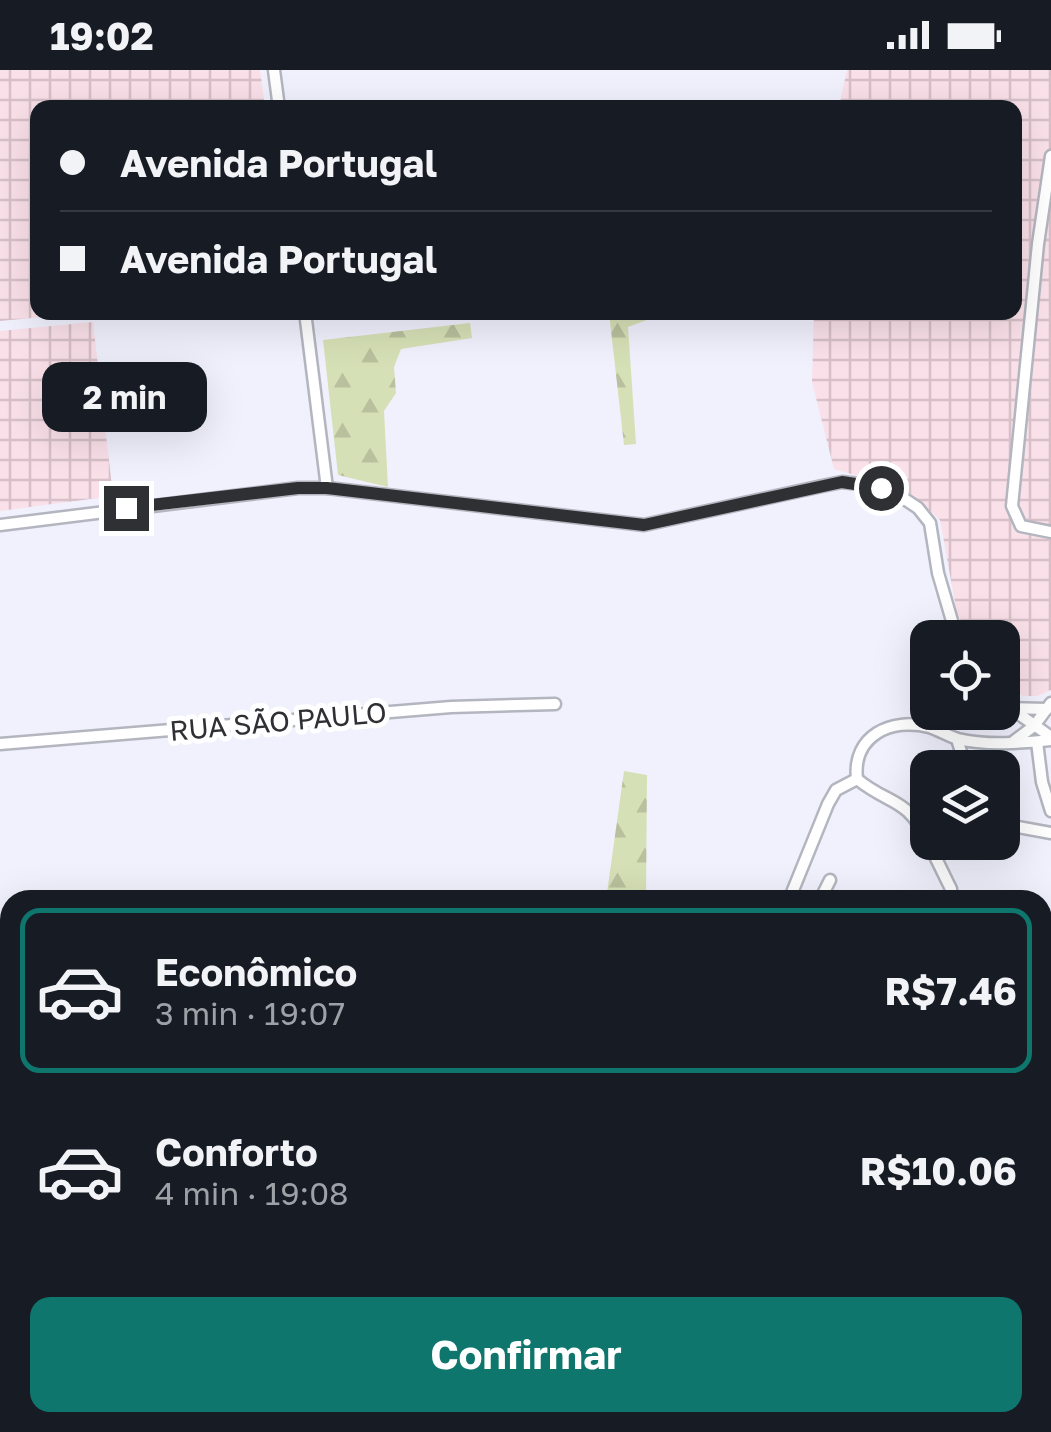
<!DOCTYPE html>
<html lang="pt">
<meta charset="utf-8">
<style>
:root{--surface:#171b24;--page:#242831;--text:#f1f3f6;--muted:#9ea1a6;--line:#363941;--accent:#0f766e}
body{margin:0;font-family:"Golos Text",sans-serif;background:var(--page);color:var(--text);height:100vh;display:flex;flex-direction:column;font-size:38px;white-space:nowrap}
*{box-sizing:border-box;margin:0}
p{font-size:32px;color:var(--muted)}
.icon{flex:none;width:55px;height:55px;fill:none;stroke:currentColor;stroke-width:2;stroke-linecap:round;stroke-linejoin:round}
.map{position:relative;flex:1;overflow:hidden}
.sheet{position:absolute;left:0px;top:820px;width:1052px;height:542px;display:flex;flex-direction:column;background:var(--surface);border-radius:30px 30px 0 0;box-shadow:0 10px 40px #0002}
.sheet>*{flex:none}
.top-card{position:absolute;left:30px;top:30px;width:992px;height:220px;border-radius:20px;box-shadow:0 10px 40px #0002;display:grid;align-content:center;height:220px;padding:0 30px;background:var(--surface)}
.buttons{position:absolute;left:910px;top:550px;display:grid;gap:20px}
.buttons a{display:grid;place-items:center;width:110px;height:110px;border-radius:20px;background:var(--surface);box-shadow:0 10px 40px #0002;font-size:50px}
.end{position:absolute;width:45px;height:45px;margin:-22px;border:12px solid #2f3034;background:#fff;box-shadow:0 0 0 5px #fff}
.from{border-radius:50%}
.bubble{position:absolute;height:70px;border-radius:20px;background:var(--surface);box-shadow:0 10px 40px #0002;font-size:32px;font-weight:700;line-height:70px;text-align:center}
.top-card b{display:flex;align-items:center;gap:35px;height:95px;font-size:38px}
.top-card b+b{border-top:2px solid var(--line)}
.top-card i{width:25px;height:25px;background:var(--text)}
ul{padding:18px 0 0;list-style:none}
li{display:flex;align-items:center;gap:30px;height:165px;margin:0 20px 15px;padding:0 10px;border:5px solid transparent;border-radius:20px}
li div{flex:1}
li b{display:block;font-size:38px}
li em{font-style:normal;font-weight:700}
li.on{border-color:var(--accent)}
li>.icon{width:90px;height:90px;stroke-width:1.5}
.primary-button{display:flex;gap:20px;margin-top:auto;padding:20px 30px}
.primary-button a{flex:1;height:115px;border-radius:20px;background:var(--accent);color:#fff;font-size:40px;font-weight:700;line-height:115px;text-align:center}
.status{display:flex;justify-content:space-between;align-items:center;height:70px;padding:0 50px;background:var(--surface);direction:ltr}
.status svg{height:28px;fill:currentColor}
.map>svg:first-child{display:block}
.industrial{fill:url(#industrial-grid)}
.forest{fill:url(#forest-firs)}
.water{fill:url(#water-waves)}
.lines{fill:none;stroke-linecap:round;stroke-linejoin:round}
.minor-casing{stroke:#b3b5bf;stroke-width:15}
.minor{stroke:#fff;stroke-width:10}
.route{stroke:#2f3034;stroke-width:12}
.labels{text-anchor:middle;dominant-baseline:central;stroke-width:10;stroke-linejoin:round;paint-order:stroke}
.street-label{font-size:28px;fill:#2f3034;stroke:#fff}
</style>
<div class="status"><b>19:02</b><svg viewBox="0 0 49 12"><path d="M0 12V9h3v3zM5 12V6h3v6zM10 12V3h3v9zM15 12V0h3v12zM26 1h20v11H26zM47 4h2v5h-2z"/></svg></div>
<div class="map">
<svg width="1051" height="1362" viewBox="0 0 1051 1362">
<defs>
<pattern id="industrial-grid" width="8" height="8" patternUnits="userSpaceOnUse" patternTransform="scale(2.5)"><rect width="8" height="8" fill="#fae0e9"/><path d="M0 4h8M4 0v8" fill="none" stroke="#d7c0c8"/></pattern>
<pattern id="forest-firs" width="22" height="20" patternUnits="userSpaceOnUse" patternTransform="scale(2.5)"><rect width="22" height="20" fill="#d6e0b6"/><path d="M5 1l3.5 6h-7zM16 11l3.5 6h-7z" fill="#b8c09d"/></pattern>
<pattern id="water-waves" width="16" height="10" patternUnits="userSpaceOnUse" patternTransform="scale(2.5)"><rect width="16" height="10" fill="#759dc7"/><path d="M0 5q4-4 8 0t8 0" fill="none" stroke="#6080a2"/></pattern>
</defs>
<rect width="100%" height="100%" fill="#f0f1fd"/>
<g class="industrial">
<polygon points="0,0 260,0 265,37 38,38 38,242 85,243 0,251"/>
<polygon points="847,0 1051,0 1051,620 1037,626 1023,626 1003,613 1002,568 969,567 957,543 940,450 906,420 834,399 812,312 814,243 1015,242 1015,38 839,37"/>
<polygon points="93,252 113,426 0,441 0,261"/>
</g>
<g class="forest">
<polygon points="609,243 652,243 652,248 628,257 636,374 624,375"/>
<polygon points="470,253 472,268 401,279 394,297 396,323 384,341 388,417 338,405 323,270"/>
<polygon points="624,701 647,705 646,830 606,830"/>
<polygon points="414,1352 435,1362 154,1362 143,1353"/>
<polygon points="1029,1352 1031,1362 772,1362 767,1353"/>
</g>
<polygon class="water" points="0,1214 10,1218 10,1307 0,1304"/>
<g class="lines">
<defs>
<g id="minor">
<polyline points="274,0 279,38"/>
<polyline points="1051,86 1038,174 1012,436 1021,456 1051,462"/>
<polyline points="305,242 327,418"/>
<polyline points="0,455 298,418 327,418 644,455 822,416 842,412 869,415 894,422 918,438 930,453 938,503 957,568"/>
<polyline points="1002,632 1051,667"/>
<polyline points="1009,638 1047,639"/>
<polyline points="957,669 966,698"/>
<polyline points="1014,671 1034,656 1051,633"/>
<polyline points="1037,672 1042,712 1051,741"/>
<polyline points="0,674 451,637 555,634"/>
<path d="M857,709c-5,-43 34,-62 72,-52 10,3 19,9 29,12 29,7 64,4 93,1"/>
<path d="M857,709c33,27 49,17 71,62"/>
<polyline points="1002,754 1051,763"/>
<polyline points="928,772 951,819 952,830"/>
<polyline points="789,830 828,734 836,720 857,709"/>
<polyline points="820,830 830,810"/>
<polyline points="0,878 10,878"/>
<polyline points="1042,879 1051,878"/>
<polyline points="0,1013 8,1035"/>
<polyline points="0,1124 10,1124"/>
<polyline points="1042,1128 1051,1121"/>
<polyline points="0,1199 10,1203"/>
<polyline points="431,1352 457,1362"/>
<polyline points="544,1352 563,1362"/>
<polyline points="585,1362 615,1352"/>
</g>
</defs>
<use href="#minor" class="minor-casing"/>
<use href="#minor" class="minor"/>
</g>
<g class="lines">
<polyline class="route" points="126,438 298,418 327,418 644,455 842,412 881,418"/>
</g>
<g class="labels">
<g class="street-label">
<text transform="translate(278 651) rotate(-5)">RUA SÃO PAULO</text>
</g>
</g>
</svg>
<div class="buttons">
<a><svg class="icon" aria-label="locate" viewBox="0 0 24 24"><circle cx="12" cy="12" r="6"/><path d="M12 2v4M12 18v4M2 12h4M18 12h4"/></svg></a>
<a><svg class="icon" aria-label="layers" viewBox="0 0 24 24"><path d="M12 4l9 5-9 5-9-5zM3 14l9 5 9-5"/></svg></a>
</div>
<i class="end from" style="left:881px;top:418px"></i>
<i class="end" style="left:126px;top:438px"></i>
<div class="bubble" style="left:42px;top:292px;width:165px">2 min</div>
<div class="top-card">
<b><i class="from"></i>Avenida Portugal</b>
<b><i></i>Avenida Portugal</b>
</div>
<section class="sheet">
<ul>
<li class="on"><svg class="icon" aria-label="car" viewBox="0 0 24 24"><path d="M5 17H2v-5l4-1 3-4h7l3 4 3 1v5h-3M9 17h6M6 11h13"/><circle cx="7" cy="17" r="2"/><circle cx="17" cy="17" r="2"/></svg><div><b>Econômico</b><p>3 min · 19:07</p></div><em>R$7.46</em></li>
<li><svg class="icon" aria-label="car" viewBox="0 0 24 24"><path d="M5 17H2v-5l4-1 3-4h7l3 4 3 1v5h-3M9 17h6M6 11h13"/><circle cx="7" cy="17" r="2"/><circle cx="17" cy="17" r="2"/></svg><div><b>Conforto</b><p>4 min · 19:08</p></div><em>R$10.06</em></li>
</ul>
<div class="primary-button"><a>Confirmar</a></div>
</section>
</div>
